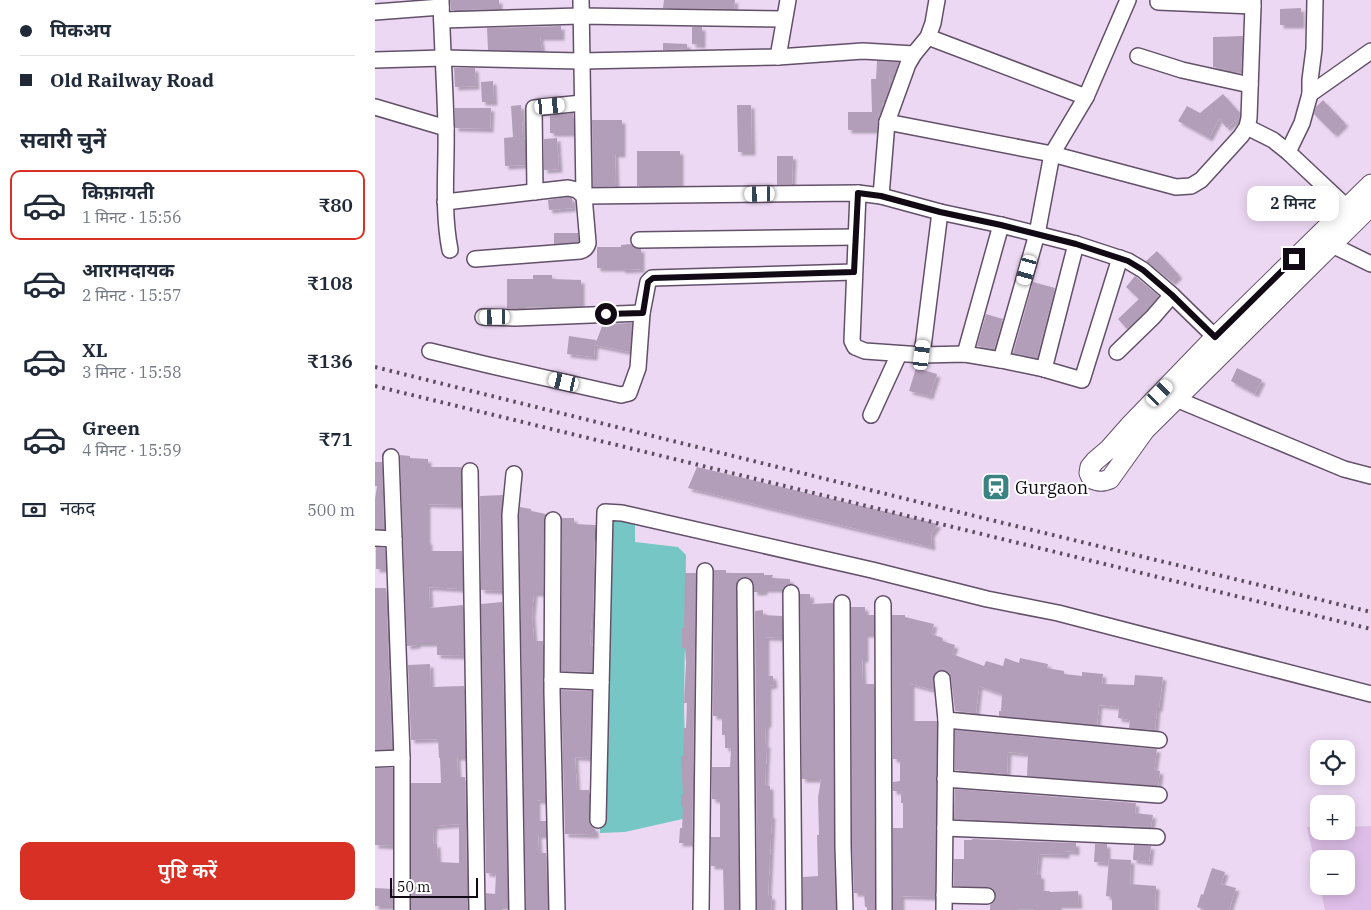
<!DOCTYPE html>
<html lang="hi">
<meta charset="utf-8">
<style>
:root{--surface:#fff;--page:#f6f6f7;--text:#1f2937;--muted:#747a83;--line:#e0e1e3;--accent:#d93025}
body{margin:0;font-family:"IBM Plex Serif","Noto Sans Devanagari",serif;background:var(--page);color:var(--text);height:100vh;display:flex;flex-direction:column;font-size:19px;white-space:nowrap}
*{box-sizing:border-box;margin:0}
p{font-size:16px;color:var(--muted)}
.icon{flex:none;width:28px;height:28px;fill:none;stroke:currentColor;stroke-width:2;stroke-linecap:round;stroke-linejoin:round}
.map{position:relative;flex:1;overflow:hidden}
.panel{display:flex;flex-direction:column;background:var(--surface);width:375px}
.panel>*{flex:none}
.guide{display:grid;align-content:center;height:110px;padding:0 20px;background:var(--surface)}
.controls{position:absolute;left:935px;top:740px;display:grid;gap:10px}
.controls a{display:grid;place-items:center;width:45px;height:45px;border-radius:10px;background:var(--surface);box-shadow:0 2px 12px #0003;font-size:25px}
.scale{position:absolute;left:15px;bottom:12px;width:88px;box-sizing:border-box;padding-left:5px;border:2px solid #110a14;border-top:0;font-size:14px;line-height:18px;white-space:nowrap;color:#110a14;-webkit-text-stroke:4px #fff;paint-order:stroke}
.end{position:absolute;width:22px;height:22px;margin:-11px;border:6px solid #110a14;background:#fff;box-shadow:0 0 0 2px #fff}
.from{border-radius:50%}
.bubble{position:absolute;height:35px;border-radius:10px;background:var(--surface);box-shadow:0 2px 12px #0003;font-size:16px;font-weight:600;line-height:35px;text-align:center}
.car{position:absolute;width:15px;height:30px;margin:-15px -8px;border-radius:6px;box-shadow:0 0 4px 1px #0007;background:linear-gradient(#fff 24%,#345 0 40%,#fff 0 76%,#345 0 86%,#fff 0)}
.guide b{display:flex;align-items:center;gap:18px;height:48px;font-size:19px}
.guide b+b{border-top:1px solid var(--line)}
.guide i{width:12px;height:12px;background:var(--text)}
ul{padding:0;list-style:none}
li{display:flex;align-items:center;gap:15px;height:70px;margin:0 10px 8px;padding:0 10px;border:2px solid transparent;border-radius:10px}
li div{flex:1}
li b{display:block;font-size:19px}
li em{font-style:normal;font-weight:600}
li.selected{border-color:var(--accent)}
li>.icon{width:45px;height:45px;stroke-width:1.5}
h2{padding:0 20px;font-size:22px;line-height:60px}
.pay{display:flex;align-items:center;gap:12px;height:55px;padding:0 20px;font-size:19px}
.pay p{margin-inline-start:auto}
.primary-button{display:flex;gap:10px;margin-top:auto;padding:10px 20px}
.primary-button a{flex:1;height:58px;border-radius:10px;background:var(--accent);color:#fff;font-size:20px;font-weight:600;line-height:58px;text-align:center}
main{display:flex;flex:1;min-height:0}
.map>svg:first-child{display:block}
.green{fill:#debee8}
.water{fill:#77c6c6}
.building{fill:#b39eb9;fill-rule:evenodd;filter:url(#shadow)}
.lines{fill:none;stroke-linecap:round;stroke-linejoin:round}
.minor-casing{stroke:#625068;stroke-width:18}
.major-casing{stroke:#625068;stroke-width:21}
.minor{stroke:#fff;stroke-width:15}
.major{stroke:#fff;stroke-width:19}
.rail{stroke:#5a4f5f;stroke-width:4;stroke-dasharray:2.5 5;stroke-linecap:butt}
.route{stroke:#110a14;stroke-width:6}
.labels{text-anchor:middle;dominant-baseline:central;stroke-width:4;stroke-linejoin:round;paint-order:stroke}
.poi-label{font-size:18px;fill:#110a14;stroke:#fff;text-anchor:start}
</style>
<main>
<section class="panel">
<div class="guide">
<b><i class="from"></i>पिकअप</b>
<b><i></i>Old Railway Road</b>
</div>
<h2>सवारी चुनें</h2>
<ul>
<li class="selected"><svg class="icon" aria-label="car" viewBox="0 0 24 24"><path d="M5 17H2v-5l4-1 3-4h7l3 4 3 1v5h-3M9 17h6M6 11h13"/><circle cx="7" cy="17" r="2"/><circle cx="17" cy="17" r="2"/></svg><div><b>किफ़ायती</b><p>1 मिनट · 15:56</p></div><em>₹80</em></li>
<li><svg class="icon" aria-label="car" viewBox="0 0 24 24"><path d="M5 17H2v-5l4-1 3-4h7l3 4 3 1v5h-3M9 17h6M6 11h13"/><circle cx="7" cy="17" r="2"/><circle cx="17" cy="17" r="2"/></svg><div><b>आरामदायक</b><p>2 मिनट · 15:57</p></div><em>₹108</em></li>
<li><svg class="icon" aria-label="car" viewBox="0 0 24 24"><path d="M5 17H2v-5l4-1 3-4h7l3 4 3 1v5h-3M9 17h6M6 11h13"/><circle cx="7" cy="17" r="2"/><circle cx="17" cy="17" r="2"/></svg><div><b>XL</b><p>3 मिनट · 15:58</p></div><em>₹136</em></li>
<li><svg class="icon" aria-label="car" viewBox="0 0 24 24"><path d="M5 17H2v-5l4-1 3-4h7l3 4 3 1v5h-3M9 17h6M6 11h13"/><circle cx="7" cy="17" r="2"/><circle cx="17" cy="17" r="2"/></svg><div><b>Green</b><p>4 मिनट · 15:59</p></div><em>₹71</em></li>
</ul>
<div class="pay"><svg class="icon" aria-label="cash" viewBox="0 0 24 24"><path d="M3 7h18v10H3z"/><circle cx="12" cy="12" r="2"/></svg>नकद<p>500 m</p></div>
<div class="primary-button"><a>पुष्टि करें</a></div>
</section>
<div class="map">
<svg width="996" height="910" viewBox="0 0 996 910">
<defs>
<filter id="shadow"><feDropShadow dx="3.5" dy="3.5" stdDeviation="1" flood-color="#0004"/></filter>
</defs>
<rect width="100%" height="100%" fill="#edd8f4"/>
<polygon class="green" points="996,826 996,910 950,910 945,886 971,886 971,859 944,859 944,882 932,827 944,827 944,831 971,831 971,827"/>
<polygon class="water" points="233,513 260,521 260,542 303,547 311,555 309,708 312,818 250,832 225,833 225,547 213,532"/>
<g class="building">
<polygon points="75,0 124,0 124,9 76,10"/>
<polygon points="289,0 360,0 359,9 288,8"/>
<polygon points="926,8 926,25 905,25 905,9"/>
<polygon points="186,26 186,37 165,37 167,51 113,50 112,28"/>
<polygon points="317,27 327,27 327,45 317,44"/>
<polygon points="868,36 866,70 852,70 838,67 838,37"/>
<polygon points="288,43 312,44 312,49 288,50"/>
<polygon points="502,61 524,62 519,76 514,76 515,87 510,100 505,100 505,113 503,121 502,130 473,130 473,112 497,112 496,79 501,79"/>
<polygon points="79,68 100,68 101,86 80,87"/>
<polygon points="118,81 119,102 107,102 106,82"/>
<polygon points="848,94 865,113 865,117 852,128 844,119 834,138 803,121 812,106 825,113"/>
<polygon points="948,100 970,123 959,134 939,114 941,107"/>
<polygon points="146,105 148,137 149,137 150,140 150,165 130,166 129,138 138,137 136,106"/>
<polygon points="362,105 376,105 377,152 363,152"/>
<polygon points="80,108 116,108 115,129 80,128"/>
<polygon points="198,113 199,133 175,133 175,116"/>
<polygon points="217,120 247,120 247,154 240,154 241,186 218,187"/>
<polygon points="182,138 184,169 169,170 169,139"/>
<rect x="262" y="151" width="43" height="35"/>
<polygon points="402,156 418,156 417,184 402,185"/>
<polygon points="192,197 197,198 198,208 174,210 173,200"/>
<polygon points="179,233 203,233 203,242 179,244"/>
<polygon points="256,244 260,248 266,249 266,269 247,270 247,268 222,268 222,247 246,247 246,245"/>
<polygon points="782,251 804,275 797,282 771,261"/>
<polygon points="158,275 177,275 177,279 206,280 206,305 147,305 147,308 132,308 132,279 158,279"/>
<polygon points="760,276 784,296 771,311 752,329 743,319 764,299 751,287"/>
<polygon points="658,282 680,288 662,358 638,353"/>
<polygon points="611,314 628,319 619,349 602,346"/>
<polygon points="257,323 255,352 220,345 219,357 192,354 194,336 221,340 221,342 228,324"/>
<polygon points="541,368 562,374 555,396 534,391"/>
<polygon points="862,368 887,380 880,394 856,381"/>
<polygon points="25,455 35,456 35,458 53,459 53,467 86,467 86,505 52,504 52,541 54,541 54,551 87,551 88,589 54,587 55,608 88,605 89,656 62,655 62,643 42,643 42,645 32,646"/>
<polygon points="0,462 7,462 9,529 0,529 0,499 2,486 0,486"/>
<polygon points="322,467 563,524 556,534 557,547 313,488"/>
<polygon points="128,495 126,515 127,591 106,590 105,496"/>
<polygon points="145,507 156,509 156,511 171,514 169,520 168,593 159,593 157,614 159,641 168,641 168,692 170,801 162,800 162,821 171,821 171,835 163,835 164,853 171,853 173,910 151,910 144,515"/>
<polygon points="187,518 199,518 199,524 220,525 218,614 217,614 215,645 218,646 217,672 186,671"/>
<polygon points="1,547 10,548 11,569 1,569"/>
<polygon points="339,570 351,570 351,573 389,573 389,575 398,575 397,578 415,579 415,584 411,585 408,589 389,589 389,592 379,592 378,582 375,578 370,577 365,578 362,582 361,586 364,910 349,910 348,866 336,866 336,837 345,837 345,800 337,799 337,767 355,767 356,748 350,748 350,735 347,735 347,716 338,716"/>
<polygon points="310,573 321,573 317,843 304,843 305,828 307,828 308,807 306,807 306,795 308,795 306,756 308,756 309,728 311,728 312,703 309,703 311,663 310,648 307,648 307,628 309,628"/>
<polygon points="0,588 11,588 17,749 0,750"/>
<polygon points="425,594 435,594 436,604 458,603 459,846 461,910 428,910 428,877 443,876 442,835 444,835 443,798 446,779 427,779"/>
<polygon points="127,602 133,906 124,906 124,910 111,910 111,893 120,894 121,874 111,873 106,604"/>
<polygon points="476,607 490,607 490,615 499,615 499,634 490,634 490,659 487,659 488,684 499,684 500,910 492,910 492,907 490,907 489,893 479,893 477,846"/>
<polygon points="388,610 388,615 407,616 407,638 391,637 391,676 398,676 399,685 393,686 393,724 391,724 390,744 392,744 390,786 395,786 395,815 397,815 393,896 397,896 396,910 382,910 380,611"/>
<polygon points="517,615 530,615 530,617 559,624 556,634 568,638 567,641 580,645 577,654 609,666 611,661 628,666 630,658 644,663 645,658 673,664 672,668 689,671 689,674 707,676 707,672 728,674 727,684 759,685 760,675 788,677 784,708 782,708 780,730 754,728 755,720 743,718 744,707 724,705 722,725 624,716 624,711 626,711 627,694 604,686 601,713 580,711 576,678 574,673 570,670 566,670 561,672 559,675 558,680 559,690 536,684 536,721 562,721 560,897 526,896 526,910 518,910 518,828 528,828 528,803 526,803 526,791 518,791 518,782 525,781 525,759 518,759"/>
<path d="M55,664l1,23 33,-1 1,71h-8l1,20h7l2,98h-1v26h1l1,9h-57v-127h30l-1,-25h-1l-1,-19 -27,1 -3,-75zM84,824v39l-21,-1 -1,-18h-4l1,-18z"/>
<polygon points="186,690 217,691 215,758 200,757 202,790 214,790 214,820 215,825 220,829 220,835 190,834"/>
<polygon points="580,730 782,749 779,770 785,771 783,786 652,776 653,754 633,752 632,774 580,770"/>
<polygon points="0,768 18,768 18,846 0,845"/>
<polygon points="580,789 761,803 760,813 778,815 776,827 579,819"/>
<polygon points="597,839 701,843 701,852 691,851 691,855 664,854 662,875 666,875 666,891 675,891 675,892 703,891 704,905 683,905 683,910 659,910 659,907 639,907 639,910 615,910 615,905 620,901 621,897 620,892 617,888 612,887 579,886 579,859 589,859 589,840 597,840"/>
<polygon points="720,844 732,844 732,863 719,862"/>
<polygon points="759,845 776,846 774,862 758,860"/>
<polygon points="734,859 756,860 755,884 781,886 780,910 737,910 737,897 731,896"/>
<polygon points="837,868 850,872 846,884 861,888 854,910 830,910 822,907 826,894 828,895"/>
<polygon points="0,888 18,889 18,906 0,906"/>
</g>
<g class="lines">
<defs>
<g id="minor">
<path d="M66,0c1,42 4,85 5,127 1,40 -4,82 4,123"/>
<polyline points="783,2 878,6 878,0"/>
<polyline points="0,12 66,7"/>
<polyline points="67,20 205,16 409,19"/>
<polyline points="553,37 711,97"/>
<polyline points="763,56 807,70 875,85"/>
<polyline points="403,57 413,0"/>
<polyline points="0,60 68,58 206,61 403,57 488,51 539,54"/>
<polyline points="935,94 996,51"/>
<polyline points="0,107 71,128"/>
<polyline points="512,122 677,154 801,187 816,186 826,180 866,136 872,127 874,118 878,6"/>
<polyline points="872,127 898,140 913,152 979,214"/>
<polyline points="913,152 927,123 935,94 935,80 939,49 940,0"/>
<polyline points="160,192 159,108 207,103"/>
<polyline points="483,193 477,341 480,347 490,351 547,355 590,354 626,360 669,369 707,380 745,258"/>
<polyline points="506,196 512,122 533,64 539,54 553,37 558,23 562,0"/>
<polyline points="70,202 193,188 202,190 209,196 483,193 506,196 565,212 626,225 701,244 753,261 768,270 797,295 840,337"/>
<polyline points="264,240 481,237"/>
<polyline points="957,245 996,264"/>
<path d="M100,259l105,-8c4,-1 7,-4 8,-8l-4,-47 -3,-196"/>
<polyline points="108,317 140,318 267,313"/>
<polyline points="55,351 113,365 246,395 254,393 263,368 267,313 273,282 277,278 479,272"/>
<polyline points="742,352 778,317 797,295"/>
<polyline points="590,354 626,225"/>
<polyline points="547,355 565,212"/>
<polyline points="626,360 662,234 677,154 711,97 753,0"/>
<polyline points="669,369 701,244"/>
<polyline points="801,399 969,469 996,476"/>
<polyline points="496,415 524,354"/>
<polyline points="16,457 27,758 27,910"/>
<polyline points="95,471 102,910"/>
<polyline points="139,474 135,515 142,910"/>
<polyline points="178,520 177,692 182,910"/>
<polyline points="0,538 19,539"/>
<polyline points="370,586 373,910"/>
<polyline points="416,593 419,910"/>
<polyline points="467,603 468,846 470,910"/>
<polyline points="508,604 509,910"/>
<polyline points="567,679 571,720 569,910"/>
<polyline points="177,680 226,682"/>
<polyline points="571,720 784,740"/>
<polyline points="0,759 27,758"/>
<polyline points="570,779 784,795"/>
<polyline points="223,820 230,512 247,513 497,570 612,599 683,613 996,694"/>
<polyline points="570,828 782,837"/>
<polyline points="569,895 612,896"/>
<polyline points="326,910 330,571"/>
</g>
<path id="major" d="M996,184l-156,153 -84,87 -22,25 -14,12 -5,6 -1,6 3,6c7,3 11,3 18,0l35,-49 226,-224"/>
</defs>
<use href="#minor" class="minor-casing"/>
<use href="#major" class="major-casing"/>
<use href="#minor" class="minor"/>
<use href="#major" class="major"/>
<g class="rail">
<polyline points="0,367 620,521 996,612"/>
<polyline points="0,386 996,629"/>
</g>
</g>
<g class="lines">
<polyline class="route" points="231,314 268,313 273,282 278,278 479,272 483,193 506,196 565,212 626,225 701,244 753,261 768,270 797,295 840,337 919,259"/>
</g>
<defs>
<symbol id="station-square" viewBox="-11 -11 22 22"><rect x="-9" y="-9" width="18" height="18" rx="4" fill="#3b8383" stroke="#fff"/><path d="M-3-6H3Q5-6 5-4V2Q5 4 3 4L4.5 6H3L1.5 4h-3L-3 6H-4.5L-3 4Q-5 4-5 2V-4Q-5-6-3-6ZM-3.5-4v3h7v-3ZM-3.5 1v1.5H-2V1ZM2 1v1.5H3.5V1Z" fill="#fff"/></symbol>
</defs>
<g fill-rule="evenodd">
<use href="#station-square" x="605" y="471" width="32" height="32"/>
</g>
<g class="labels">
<g class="poi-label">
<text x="640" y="487">Gurgaon</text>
</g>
</g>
</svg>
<div class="controls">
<a><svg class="icon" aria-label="locate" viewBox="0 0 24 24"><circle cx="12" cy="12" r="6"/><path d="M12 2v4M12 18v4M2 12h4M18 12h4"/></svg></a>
<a>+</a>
<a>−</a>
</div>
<div class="scale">50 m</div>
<i class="end from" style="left:231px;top:314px"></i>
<i class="end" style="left:919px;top:259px"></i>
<div class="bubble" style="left:872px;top:186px;width:92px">2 मिनट</div>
<i class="car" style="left:175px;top:106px;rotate:85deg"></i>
<i class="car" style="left:385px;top:194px;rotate:269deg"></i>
<i class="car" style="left:652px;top:270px;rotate:196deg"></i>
<i class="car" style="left:120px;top:317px;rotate:269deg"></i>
<i class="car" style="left:547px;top:355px;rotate:7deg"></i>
<i class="car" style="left:189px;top:382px;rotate:283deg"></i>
<i class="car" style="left:785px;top:393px;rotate:44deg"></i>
</div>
</main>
